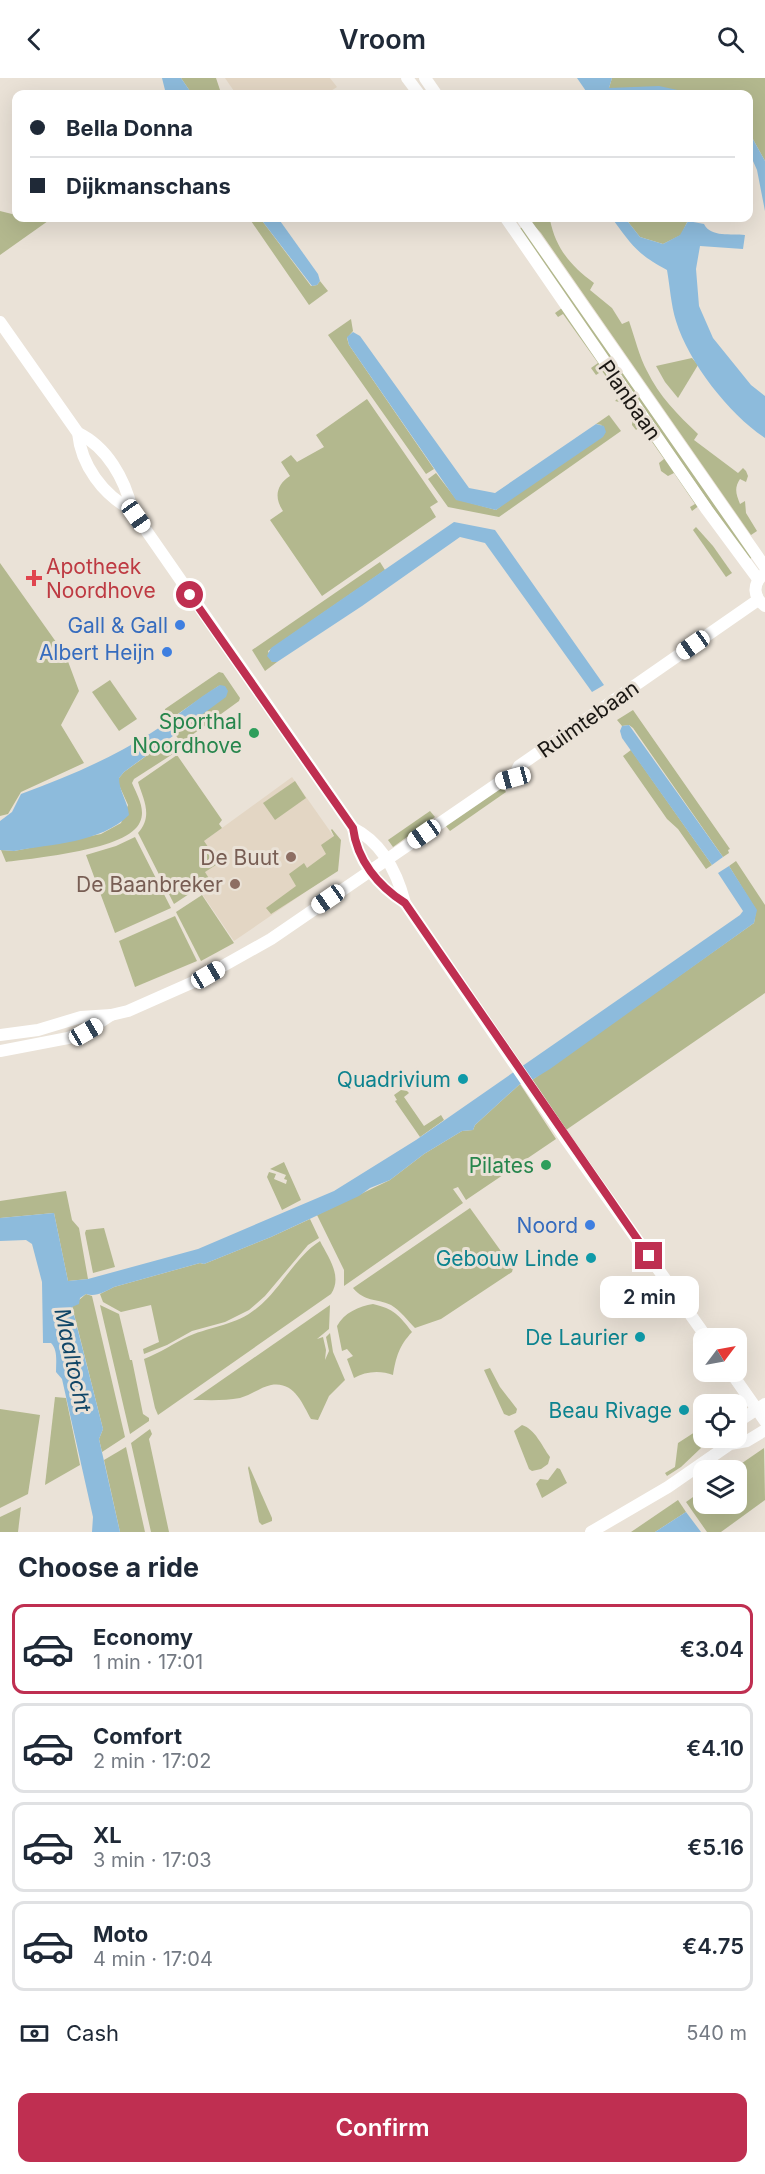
<!DOCTYPE html>
<meta charset="utf-8">
<style>
:root{--surface:#fff;--page:#f2f2f3;--text:#1f2937;--muted:#747a83;--line:#e0e1e3;--accent:#bf2f51}
body{margin:0;font-family:Inter,sans-serif;background:var(--page);color:var(--text);height:100vh;display:flex;flex-direction:column;font-size:22px;white-space:nowrap}
*{box-sizing:border-box;margin:0}
p{font-size:20px;color:var(--muted)}
.icon{flex:none;width:33px;height:33px;fill:none;stroke:currentColor;stroke-width:2;stroke-linecap:round;stroke-linejoin:round}
.map{position:relative;height:1454px;overflow:hidden}
.panel{display:flex;flex-direction:column;background:var(--surface);flex:1}
.panel>*{flex:none}
.banner{position:absolute;left:12px;top:12px;width:741px;height:132px;border-radius:12px;box-shadow:0 6px 24px #0002;display:grid;align-content:center;height:132px;padding:0 18px;background:var(--surface)}
.needle{width:39px;rotate:58deg}
.fabs{position:absolute;left:693px;top:1250px;display:grid;gap:12px}
.fabs a{display:grid;place-items:center;width:54px;height:54px;border-radius:12px;background:var(--surface);box-shadow:0 6px 24px #0002;font-size:30px}
.end{position:absolute;width:27px;height:27px;margin:-14px;border:8px solid #bf2f51;background:#fff;box-shadow:0 0 0 3px #fff}
.from{border-radius:50%}
.bubble{position:absolute;height:42px;border-radius:12px;background:var(--surface);box-shadow:0 6px 24px #0002;font-size:20px;font-weight:600;line-height:42px;text-align:center}
.car{position:absolute;width:18px;height:36px;margin:-18px -9px;border-radius:8px;box-shadow:0 0 4px 2px #0007;background:linear-gradient(#fff 24%,#345 0 40%,#fff 0 76%,#345 0 86%,#fff 0)}
.banner b{display:flex;align-items:center;gap:21px;height:57px;font-size:22px}
.banner b+b{border-top:2px solid var(--line)}
.banner i{width:15px;height:15px;background:var(--text)}
ul{padding:0;list-style:none}
li{display:flex;align-items:center;gap:18px;height:90px;margin:0 12px 9px;padding:0 6px;border:3px solid var(--line);border-radius:12px}
li div{flex:1}
li b{display:block;font-size:22px}
li em{font-style:normal;font-weight:600}
li.current{border-color:var(--accent)}
li>.icon{width:54px;height:54px;stroke-width:1.5}
h2{padding:0 18px;font-size:27px;line-height:72px}
.pay{display:flex;align-items:center;gap:15px;height:66px;padding:0 18px;font-size:22px}
.pay p{margin-inline-start:auto}
.cta{display:flex;gap:12px;margin-top:auto;padding:12px 18px}
.cta a{flex:1;height:69px;border-radius:12px;background:var(--accent);color:#fff;font-size:24px;font-weight:600;line-height:69px;text-align:center}
header{display:flex;justify-content:space-between;align-items:center;height:78px;padding:0 18px;background:var(--surface);font-size:27px;font-weight:600}
.map>svg:first-child{display:block}
.built{fill:#e3d6c4}
.green{fill:#b3b88e}
.water{fill:#8dbbdc}
.lines{fill:none;stroke-linecap:round;stroke-linejoin:round}
.tertiary{stroke:#fff;stroke-width:12}
.route{stroke:#bf2f51;stroke-width:8}
.health-dot{fill:#e0444e;stroke:#eae2d7;stroke-width:2}
.shop-dot{fill:#3f7fe0;stroke:#eae2d7;stroke-width:2}
.leisure-dot{fill:#2e9e5b;stroke:#eae2d7;stroke-width:2}
.education-dot{fill:#8d6e63;stroke:#eae2d7;stroke-width:2}
.culture-dot{fill:#0f9aa8;stroke:#eae2d7;stroke-width:2}
.labels{text-anchor:middle;dominant-baseline:central;stroke-width:6;stroke-linejoin:round;paint-order:stroke}
.street-label{font-size:21px;fill:#1a1713;stroke:#eae2d7}
.health-label{font-size:21px;fill:#be3a42;stroke:#eae2d7;text-anchor:start}
.shop-label{font-size:21px;fill:#366cbe;stroke:#eae2d7;text-anchor:end}
.leisure-label{font-size:21px;fill:#27864d;stroke:#eae2d7;text-anchor:end}
.education-label{font-size:21px;fill:#785e54;stroke:#eae2d7;text-anchor:end}
.culture-label{font-size:21px;fill:#0d838f;stroke:#eae2d7;text-anchor:end}
.water-label{font-size:22px;font-style:italic;fill:#104667;stroke:#eae2d7}
</style>
<header><svg class="icon" aria-label="back" viewBox="0 0 24 24"><path d="M15 5l-7 7 7 7"/></svg>Vroom<svg class="icon" aria-label="search" viewBox="0 0 24 24"><circle cx="10" cy="10" r="6"/><path d="M15 15l6 6"/></svg></header>
<div class="map">
<svg width="765" height="1454" viewBox="0 0 765 1454">
<rect width="100%" height="100%" fill="#eae2d7"/>
<g class="built">
<polygon points="225,0 330,0 337,9 326,16 236,16"/>
<polygon points="292,699 337,763 333,795 234,863 198,810 209,802 205,794 204,763"/>
</g>
<g class="green">
<polygon points="181,0 216,0 220,12 214,16 192,16"/>
<polygon points="612,0 765,0 765,83 749,54 748,16 696,16 609,10"/>
<polygon points="0,133 16,137 16,140 105,140 48,143 0,177"/>
<polygon points="249,140 260,140 311,208 317,207 320,203 328,213 309,227"/>
<path d="M532,140h10l1,3 7,-1c6,29 21,46 44,63l-4,7 22,18 10,16 7,-3c6,17 10,35 18,50 12,25 31,44 51,63l-4,6 44,33 5,-5 3,3 2,5 -2,6 -6,-3c-6,9 -4,15 0,25l5,-3 1,12 11,18 -6,4 -210,-302 -11,-12z"/>
<polygon points="625,140 689,140 681,157 663,166 640,159"/>
<polygon points="524,148 753,478 749,482 519,151"/>
<path d="M562,230l138,197 -8,6 -2,-4 5,-3 -21,-31 -6,3 -7,-5 -2,-8 5,-4 -23,-33 -5,4 -4,-5c2,-13 -4,-22 -17,-24l5,-5 -18,-25 -6,4 -5,-7 7,-5 -35,-49 -5,3 -3,-4z"/>
<polygon points="351,241 353,253 347,260 349,267 434,391 426,396 328,257"/>
<polygon points="692,280 698,287 678,320 665,304 656,288"/>
<path d="M367,321l71,103 -8,5 6,10 -114,79 -52,-76 13,-9c-9,-13 -7,-26 7,-35l-9,-14 10,-7 6,7 27,-15 -8,-12z"/>
<polygon points="609,337 621,353 499,439 448,429 428,401 436,395 456,421 496,432 602,347 596,346"/>
<polygon points="696,449 713,468 732,495 726,499 693,452"/>
<polygon points="380,484 385,492 268,573 272,584 277,584 265,593 252,572"/>
<polygon points="0,485 66,578 79,613 61,647 84,685 21,714 8,736 0,738"/>
<polygon points="219,594 223,595 240,620 239,623 181,665 175,656 220,607 166,644 164,639 165,631"/>
<polygon points="110,602 137,641 119,653 92,614"/>
<polygon points="633,632 730,771 728,772 729,775 723,779 633,650 629,647 622,648 617,642"/>
<path d="M167,663l9,11 -42,27 -2,4c5,12 14,26 8,39 -11,28 -106,36 -134,40l-5,-12 13,1 87,-17 20,-11 7,-18 -9,-20v-7l5,-6z"/>
<polygon points="631,672 712,787 706,791 678,751 667,741 623,678"/>
<path d="M177,677l45,65 -3,4 3,4 -18,13 15,22 -14,9 5,8 -36,24 -36,-71c15,-17 6,-32 0,-51z"/>
<polygon points="295,703 306,720 275,742 263,725"/>
<polygon points="501,707 506,714 450,753 445,747"/>
<polygon points="430,733 435,739 393,769 388,762"/>
<polygon points="332,751 341,762 338,793 271,836 266,830 296,808 289,796 304,785 307,790 326,776 321,767 334,758 331,752"/>
<polygon points="135,759 171,830 115,855 86,777 116,768"/>
<polygon points="736,783 765,827 765,915 566,1052 532,1002 754,845 756,832 729,788"/>
<polygon points="202,817 234,865 201,883 176,834"/>
<polygon points="175,838 197,883 135,909 119,863"/>
<polygon points="520,1006 556,1061 466,1122 458,1109 453,1111 463,1125 344,1208 344,1192 317,1137 390,1102 424,1076 462,1053 473,1052 475,1047"/>
<polygon points="401,1012 407,1013 409,1015 404,1019 424,1048 441,1037 444,1042 420,1059 395,1023 397,1022 394,1017"/>
<polygon points="284,1084 301,1122 282,1132 267,1099 269,1094 276,1096 274,1101 286,1106 287,1102 284,1101 286,1097 270,1091"/>
<polygon points="66,1113 72,1142 79,1150 88,1201 68,1203 54,1135 0,1140 0,1123"/>
<path d="M470,1130l43,60 -1,4 -71,47 -26,9c-7,-7 -15,-18 -24,-23 -16,-7 -26,-3 -38,-17z"/>
<polygon points="310,1141 319,1160 308,1167 265,1218 249,1232 225,1244 192,1253 167,1267 144,1276 143,1271 159,1264 151,1227 121,1234 103,1224 100,1216 114,1209 200,1185 204,1186 271,1159"/>
<polygon points="104,1150 115,1189 93,1195 85,1155 86,1152"/>
<path d="M320,1163c8,16 23,35 11,53l-173,121 -3,-7 -11,-49c16,-6 30,-16 45,-23 24,-10 48,-11 68,-28 24,-19 37,-50 63,-67z"/>
<polygon points="86,1216 92,1218 125,1359 102,1374 99,1361 103,1351 72,1228"/>
<path d="M373,1226c21,5 26,11 39,28 -13,14 -16,25 -19,43 -12,-5 -28,-4 -39,3l-7,-19 6,-3 -6,-7 -5,2 -5,-25c7,-13 22,-20 36,-22z"/>
<polygon points="100,1227 119,1236 130,1282 132,1282 143,1336 149,1340 149,1343 130,1356"/>
<path d="M330,1227l-1,24 -12,10 6,-2 3,13 -1,10 4,-9 -3,-14 4,-4 3,19 12,28 -16,16 -11,24 -7,-1c-9,-16 -17,-38 -40,-34 -10,2 -20,10 -31,13 -15,3 -32,2 -47,2z"/>
<polygon points="490,1290 500,1309 517,1331 516,1335 509,1338 504,1336 484,1292"/>
<polygon points="55,1319 66,1320 80,1387 45,1407"/>
<polygon points="0,1331 40,1337 28,1416 0,1430"/>
<path d="M522,1347c13,4 20,21 28,32l-2,7 -7,5 -9,2 -3,-2 -15,-38z"/>
<polygon points="150,1351 152,1356 149,1361 169,1454 151,1454 131,1365"/>
<polygon points="695,1354 697,1354 702,1361 698,1364 701,1370 681,1389 667,1398 665,1395 675,1389 678,1365"/>
<polygon points="126,1369 145,1454 120,1454 104,1382"/>
<polygon points="764,1370 765,1422 721,1454 707,1454 686,1424 703,1412 704,1425 736,1425 736,1392 732,1392"/>
<polygon points="249,1388 272,1440 272,1443 262,1447 259,1444 248,1390"/>
<polygon points="557,1390 560,1391 567,1405 542,1420 536,1406 540,1401 548,1402"/>
<polygon points="678,1422 686,1434 655,1454 631,1454"/>
<polygon points="21,1429 18,1454 0,1454 0,1439"/>
</g>
<g class="water">
<polygon points="162,0 181,0 192,16 166,16"/>
<polygon points="577,0 612,0 609,10 659,8 696,16 588,16"/>
<polygon points="749,54 765,83 765,133 757,92 749,74"/>
<polygon points="260,140 278,140 318,196 320,203 317,207 312,208"/>
<path d="M625,140l15,19 23,7 17,-9 8,-14 16,3c7,14 27,9 41,11l-2,14 -43,-3 -4,23 3,37 14,32 38,47 14,11v42c-36,-24 -76,-75 -89,-117 -5,-16 -6,-34 -9,-51 -28,-15 -34,-23 -53,-49z"/>
<polygon points="353,254 360,258 469,410 495,415 596,346 604,348 606,354 603,359 496,432 456,422 349,267 347,259"/>
<polygon points="454,444 495,452 604,607 592,614 485,465 460,459 362,528 277,584 272,584 267,578 271,570"/>
<path d="M220,607l5,1 3,5 -2,6 -102,75 -5,6c0,13 9,24 10,37 -28,28 -78,29 -115,36l-14,-1v-29l12,-9 9,-18c46,-17 89,-35 130,-61 24,-15 45,-34 69,-48z"/>
<polygon points="629,647 723,779 712,787 622,660 620,653 622,648"/>
<path d="M729,788l28,44 -3,13 -204,146 -18,11 -12,4 -45,41 -2,5 -11,1 -38,23 -34,26 -20,8 -11,8 -88,41 -67,27 -4,-1 -86,24c-10,5 -18,10 -28,7l-6,4 -1,6 -7,3 31,122 -4,10 21,93h-28l1,-15 -31,-138 -6,-7c0,-10 2,-22 -5,-29h-8l-1,-61 -10,-38 -6,-4 -26,1v-23l54,-5 14,68 20,-2 110,-30 136,-58 82,-51 324,-225 3,-4 -25,-38z"/>
<polygon points="686,1434 701,1454 655,1454"/>
</g>
<g class="lines">
<g class="tertiary">
<polyline points="407,0 419,16"/>
<polyline points="425,0 436,16"/>
<polyline points="506,140 707,432 758,501"/>
<polyline points="522,140 765,489"/>
<path d="M0,244l78,111c3,32 25,62 54,77"/>
<path d="M78,355c29,14 47,46 54,77l221,318c30,15 44,44 52,75l160,235 142,200"/>
<path d="M764,496c-12,10 -11,23 1,32"/>
<path d="M353,750c4,33 25,58 52,75"/>
<polyline points="0,957 38,952 81,939 111,937 128,933 198,902 271,861 500,704 513,700 519,688 758,522"/>
<polyline points="0,973 68,960 85,954 111,937"/>
<polyline points="730,1293 765,1343"/>
<polyline points="736,1348 742,1341 765,1326"/>
<polyline points="591,1454 668,1409 730,1366 747,1363 765,1352"/>
</g>
</g>
<g class="lines">
<path class="route" d="M190,517l163,233c4,32 25,58 52,75l244,353"/>
</g>
<path class="health-dot" d="M31 491h6v6h6v6h-6v6h-6v-6h-6v-6h6z"/>
<g class="shop-dot">
<circle cx="180" cy="547" r="6"/>
<circle cx="167" cy="574" r="6"/>
<circle cx="590" cy="1147" r="6"/>
</g>
<g class="leisure-dot">
<circle cx="254" cy="655" r="6"/>
<circle cx="546" cy="1087" r="6"/>
</g>
<g class="education-dot">
<circle cx="291" cy="779" r="6"/>
<circle cx="235" cy="806" r="6"/>
</g>
<g class="culture-dot">
<circle cx="463" cy="1001" r="6"/>
<circle cx="591" cy="1180" r="6"/>
<circle cx="640" cy="1259" r="6"/>
<circle cx="684" cy="1332" r="6"/>
</g>
<g class="labels">
<g class="street-label">
<text transform="translate(630 322) rotate(55)">Planbaan</text>
<text transform="translate(588 641) rotate(-35)">Ruimtebaan</text>
</g>
<g class="health-label">
<text x="46" y="488">Apotheek<tspan x="46" dy="24">Noordhove</tspan></text>
</g>
<g class="shop-label">
<text x="168" y="547">Gall &amp; Gall</text>
<text x="155" y="574">Albert Heijn</text>
<text x="578" y="1147">Noord</text>
</g>
<g class="leisure-label">
<text x="242" y="643">Sporthal<tspan x="242" dy="24">Noordhove</tspan></text>
<text x="534" y="1087">Pilates</text>
</g>
<g class="education-label">
<text x="279" y="779">De Buut</text>
<text x="223" y="806">De Baanbreker</text>
</g>
<g class="culture-label">
<text x="451" y="1001">Quadrivium</text>
<text x="579" y="1180">Gebouw Linde</text>
<text x="628" y="1259">De Laurier</text>
<text x="672" y="1332">Beau Rivage</text>
</g>
<g class="water-label">
<text transform="translate(73 1282) rotate(78)">Maaltocht</text>
</g>
</g>
</svg>
<div class="fabs">
<a><svg class="needle" viewBox="-14 -14 28 28"><path d="M0-13l5 13h-10z" fill="#e53935"/><path d="M0 13l5-13h-10z" fill="#747a83"/></svg></a>
<a><svg class="icon" aria-label="locate" viewBox="0 0 24 24"><circle cx="12" cy="12" r="6"/><path d="M12 2v4M12 18v4M2 12h4M18 12h4"/></svg></a>
<a><svg class="icon" aria-label="layers" viewBox="0 0 24 24"><path d="M12 4l9 5-9 5-9-5zM3 14l9 5 9-5"/></svg></a>
</div>
<i class="end from" style="left:190px;top:517px"></i>
<i class="end" style="left:649px;top:1178px"></i>
<div class="bubble" style="left:600px;top:1198px;width:99px">2 min</div>
<i class="car" style="left:136px;top:438px;rotate:145deg"></i>
<i class="car" style="left:693px;top:567px;rotate:235deg"></i>
<i class="car" style="left:513px;top:700px;rotate:255deg"></i>
<i class="car" style="left:424px;top:756px;rotate:235deg"></i>
<i class="car" style="left:328px;top:821px;rotate:235deg"></i>
<i class="car" style="left:208px;top:897px;rotate:60deg"></i>
<i class="car" style="left:86px;top:954px;rotate:60deg"></i>
<div class="banner">
<b><i class="from"></i>Bella Donna</b>
<b><i></i>Dijkmanschans</b>
</div>
</div>
<section class="panel">
<h2>Choose a ride</h2>
<ul>
<li class="current"><svg class="icon" aria-label="car" viewBox="0 0 24 24"><path d="M5 17H2v-5l4-1 3-4h7l3 4 3 1v5h-3M9 17h6M6 11h13"/><circle cx="7" cy="17" r="2"/><circle cx="17" cy="17" r="2"/></svg><div><b>Economy</b><p>1 min · 17:01</p></div><em>€3.04</em></li>
<li><svg class="icon" aria-label="car" viewBox="0 0 24 24"><path d="M5 17H2v-5l4-1 3-4h7l3 4 3 1v5h-3M9 17h6M6 11h13"/><circle cx="7" cy="17" r="2"/><circle cx="17" cy="17" r="2"/></svg><div><b>Comfort</b><p>2 min · 17:02</p></div><em>€4.10</em></li>
<li><svg class="icon" aria-label="car" viewBox="0 0 24 24"><path d="M5 17H2v-5l4-1 3-4h7l3 4 3 1v5h-3M9 17h6M6 11h13"/><circle cx="7" cy="17" r="2"/><circle cx="17" cy="17" r="2"/></svg><div><b>XL</b><p>3 min · 17:03</p></div><em>€5.16</em></li>
<li><svg class="icon" aria-label="car" viewBox="0 0 24 24"><path d="M5 17H2v-5l4-1 3-4h7l3 4 3 1v5h-3M9 17h6M6 11h13"/><circle cx="7" cy="17" r="2"/><circle cx="17" cy="17" r="2"/></svg><div><b>Moto</b><p>4 min · 17:04</p></div><em>€4.75</em></li>
</ul>
<div class="pay"><svg class="icon" aria-label="cash" viewBox="0 0 24 24"><path d="M3 7h18v10H3z"/><circle cx="12" cy="12" r="2"/></svg>Cash<p>540 m</p></div>
<div class="cta"><a>Confirm</a></div>
</section>
